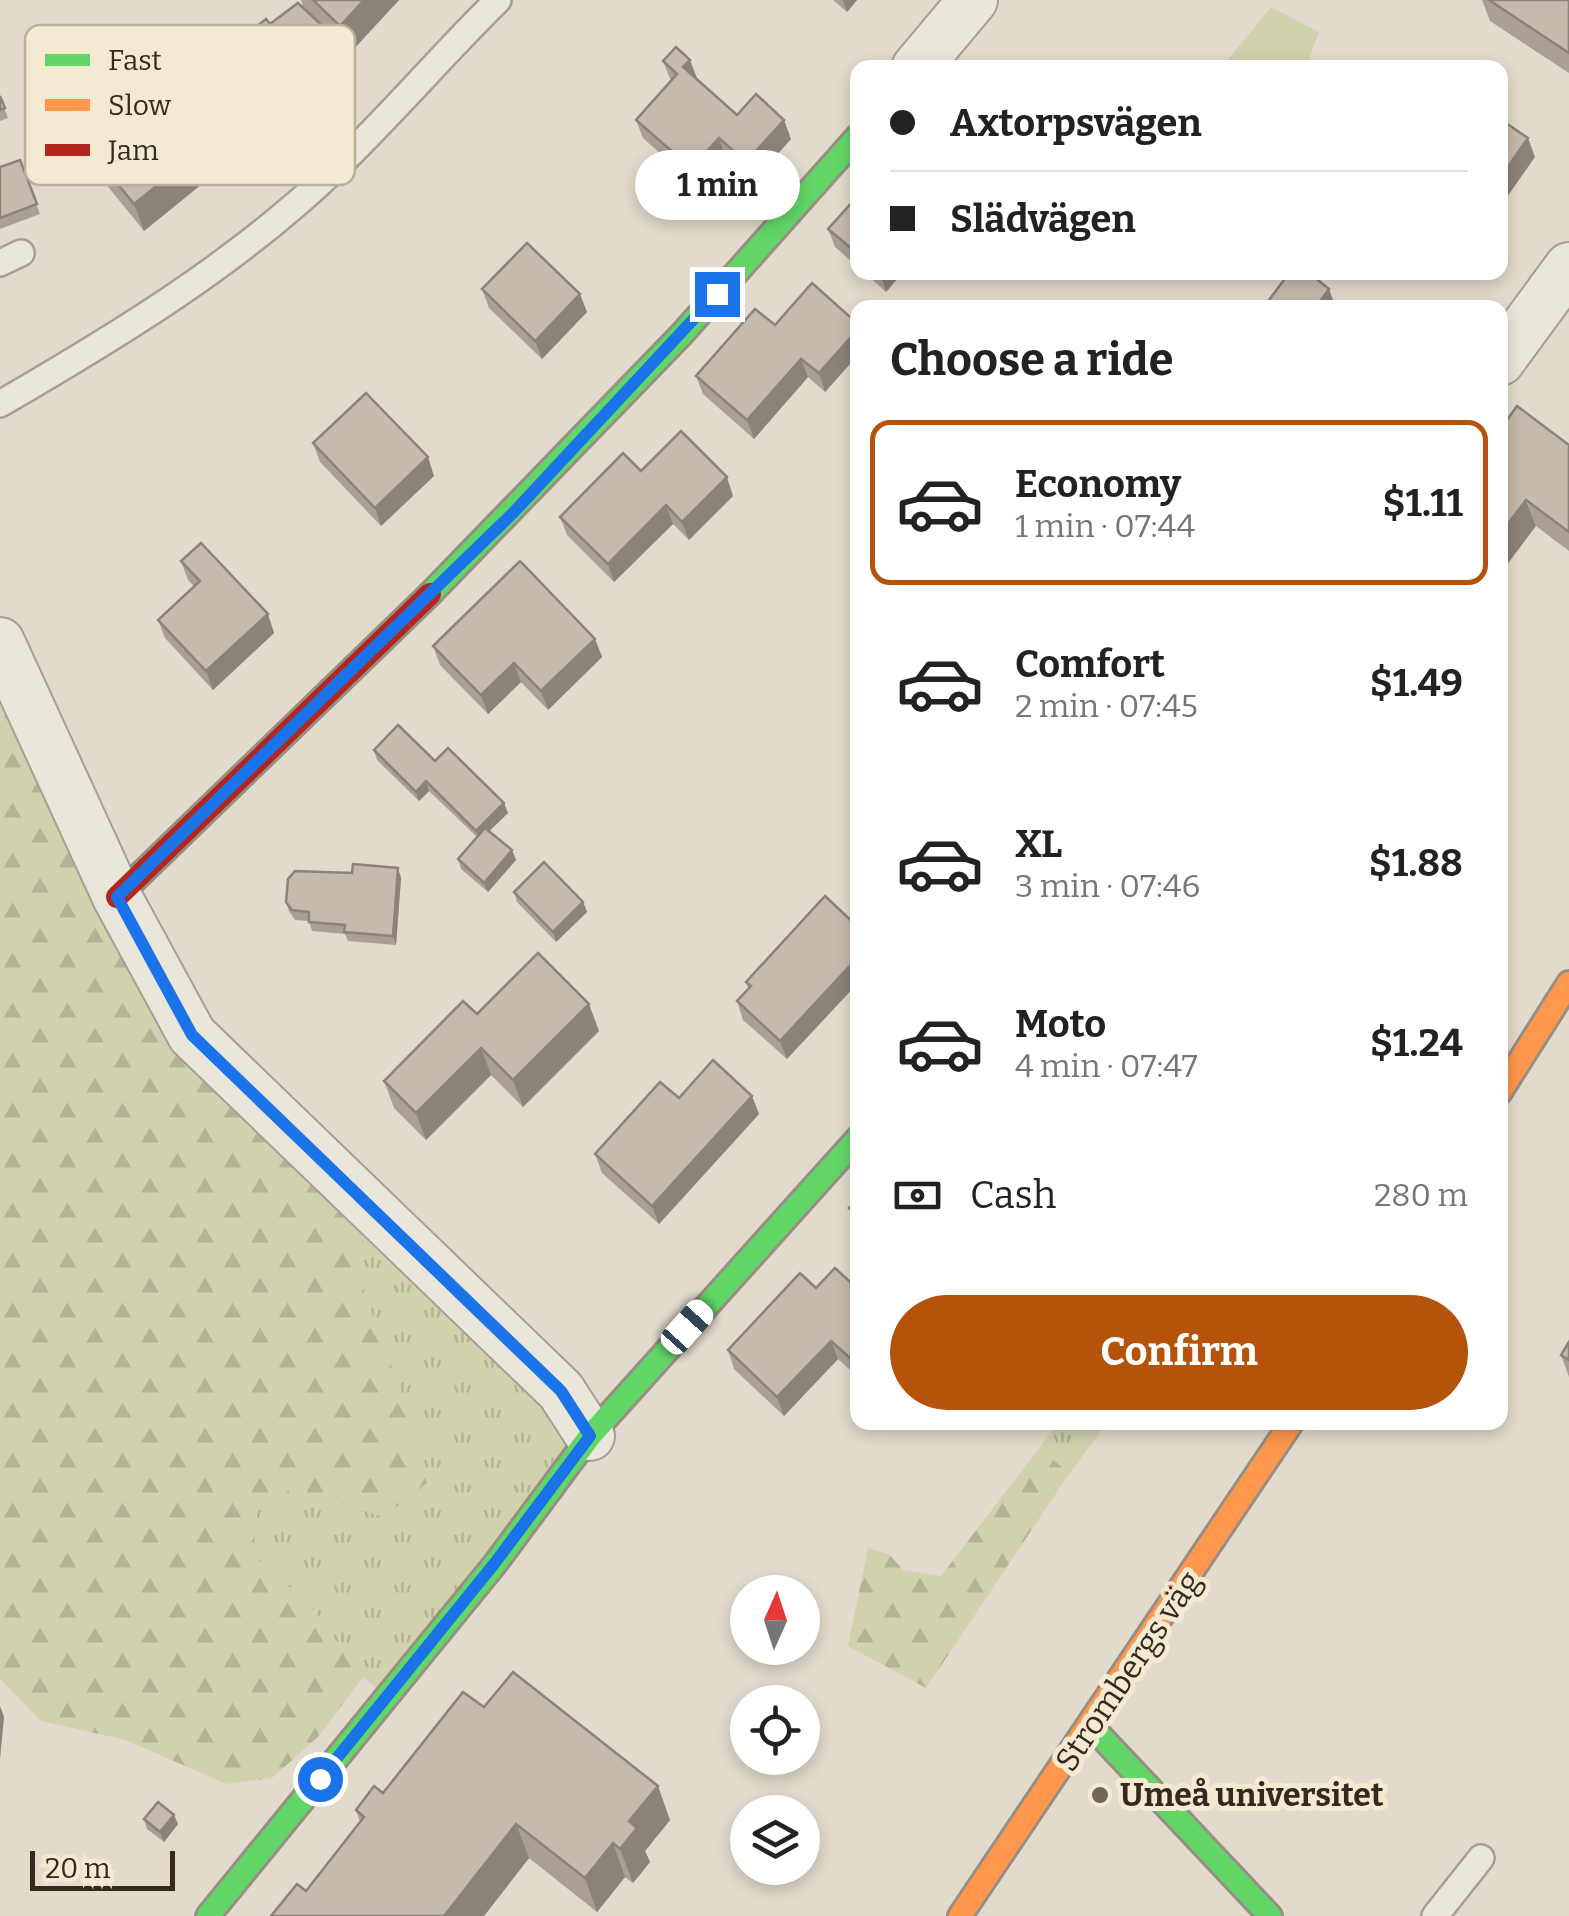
<!DOCTYPE html>
<meta charset="utf-8">
<style>
:root{--surface:#fff;--page:#f6f6f6;--text:#222;--muted:#767676;--line:#e0e0e0;--accent:#b45309}
body{margin:0;font-family:Bitter,serif;background:var(--page);color:var(--text);height:100vh;display:flex;flex-direction:column;font-size:38px;white-space:nowrap}
*{box-sizing:border-box;margin:0}
p{font-size:32px;color:var(--muted)}
.icon{flex:none;width:55px;height:55px;fill:none;stroke:currentColor;stroke-width:2;stroke-linecap:round;stroke-linejoin:round}
.map{position:relative;flex:1;overflow:hidden}
.details{position:absolute;left:850px;top:300px;width:658px;height:1130px;display:flex;flex-direction:column;background:var(--surface);border-radius:20px;box-shadow:0 5px 15px #0003}
.details>*{flex:none}
.banner{position:absolute;left:850px;top:60px;width:658px;height:220px;border-radius:20px;box-shadow:0 5px 15px #0003;display:grid;align-content:center;height:220px;padding:0 40px;background:var(--surface)}
.needle{width:65px;rotate:3deg}
.fabs{position:absolute;left:730px;top:1575px;display:grid;gap:20px}
.fabs a{display:grid;place-items:center;width:90px;height:90px;border-radius:50%;background:var(--surface);box-shadow:0 5px 15px #0003;font-size:50px}
.scale{position:absolute;left:30px;bottom:25px;width:145px;box-sizing:border-box;padding-left:10px;border:5px solid #35281d;border-top:0;font-size:28px;line-height:35px;white-space:nowrap;color:#35281d;-webkit-text-stroke:8px #f4e9d1;paint-order:stroke}
.end{position:absolute;width:45px;height:45px;margin:-22px;border:12px solid #1a73e8;background:#fff;box-shadow:0 0 0 5px #fff}
.from{border-radius:50%}
.bubble{position:absolute;height:70px;border-radius:35px;background:var(--surface);box-shadow:0 5px 15px #0003;font-size:32px;font-weight:700;line-height:70px;text-align:center}
.car{position:absolute;width:30px;height:60px;margin:-30px -15px;border-radius:12px;box-shadow:0 0 8px 2px #0007;background:linear-gradient(#fff 24%,#345 0 40%,#fff 0 76%,#345 0 86%,#fff 0)}
.banner b{display:flex;align-items:center;gap:35px;height:95px;font-size:38px}
.banner b+b{border-top:2px solid var(--line)}
.banner i{width:25px;height:25px;background:var(--text)}
ul{padding:0;list-style:none}
li{display:flex;align-items:center;gap:30px;height:165px;margin:0 20px 15px;padding:0 20px;border:5px solid transparent;border-radius:20px}
li div{flex:1}
li b{display:block;font-size:38px}
li em{font-style:normal;font-weight:700}
li.current{border-color:var(--accent)}
li>.icon{width:90px;height:90px;stroke-width:1.5}
h2{padding:0 40px;font-size:45px;line-height:120px}
.pay{display:flex;align-items:center;gap:25px;height:110px;padding:0 40px;font-size:38px}
.pay p{margin-inline-start:auto}
.action{display:flex;gap:20px;margin-top:auto;padding:20px 40px}
.action a{flex:1;height:115px;border-radius:60px;background:var(--accent);color:#fff;font-size:40px;font-weight:700;line-height:115px;text-align:center}
.map>svg:first-child{display:block}
.grass{fill:url(#grass-tufts)}
.forest{fill:url(#forest-firs)}
.park{fill:#d2d1ae}
.lines{fill:none;stroke-linecap:round;stroke-linejoin:round}
.lane-casing{stroke:#a79f95;stroke-width:30}
.street-casing{stroke:#a79f95;stroke-width:52}
.fast-casing{stroke:#978f84;stroke-width:28}
.slow-casing{stroke:#978f84;stroke-width:28}
.jam-casing{stroke:#978f84;stroke-width:28}
.lane{stroke:#eae6dc;stroke-width:25}
.street{stroke:#eae6dc;stroke-width:48}
.fast{stroke:#63d668;stroke-width:22}
.slow{stroke:#ff974d;stroke-width:22}
.jam{stroke:#b3261e;stroke-width:22}
.wall{fill:#aa9f95}
.shaded-wall{fill:#8b8279}
.building{fill:#c6b9ad;stroke:#8b8279;stroke-width:2.5}
.route{stroke:#1a73e8;stroke-width:12}
.poi-dot{fill:#72665a;stroke:#f4e9d1;stroke-width:4}
.labels{text-anchor:middle;dominant-baseline:central;stroke-width:10;stroke-linejoin:round;paint-order:stroke}
.street-label{font-size:32px;fill:#35281d;stroke:#f4e9d1}
.poi-label{font-size:32px;font-weight:bold;fill:#35281d;stroke:#f4e9d1;text-anchor:start}
.key{fill:#f4e9d1;stroke:#bbaf9b;stroke-width:2.5}
.key-label{font-size:28px;fill:#35281d}
</style>
<div class="map">
<svg width="1569" height="1916" viewBox="0 0 1569 1916">
<defs>
<pattern id="grass-tufts" width="24" height="20" patternUnits="userSpaceOnUse" patternTransform="scale(2.5)"><rect width="24" height="20" fill="#d2d1ae"/><path d="M3 7l-1-3M5 7V3M7 7l1-3M15 17l-1-3M17 17v-4M19 17l1-3" fill="none" stroke="#b5b395"/></pattern>
<pattern id="forest-firs" width="22" height="20" patternUnits="userSpaceOnUse" patternTransform="scale(2.5)"><rect width="22" height="20" fill="#d2d1ae"/><path d="M5 1l3.5 6h-7zM16 11l3.5 6h-7z" fill="#b5b395"/></pattern>
</defs>
<rect width="100%" height="100%" fill="#e2dacc"/>
<g class="grass">
<polygon points="362,1200 590,1436 387,1697 363,1677 309,1604 253,1556 258,1503 294,1488 383,1516 426,1483 408,1411 364,1292"/>
<polygon points="1059,1423 1107,1423 1069,1474 1040,1447"/>
</g>
<g class="forest">
<polygon points="0,642 192,1035 362,1200 364,1292 408,1411 427,1483 383,1517 294,1488 258,1503 253,1556 309,1604 363,1677 318,1737 272,1778 226,1784 126,1740 41,1721 0,1679"/>
<polygon points="1040,1447 1069,1474 926,1688 848,1646 868,1548 889,1554 903,1570 941,1576"/>
</g>
<polygon class="park" points="1271,7 1319,32 1306,67 1222,67"/>
<g class="lines">
<defs>
<g id="lane">
<polyline points="0,263 21,253"/>
<path d="M0,404c119,-69 239,-142 338,-238 55,-53 105,-112 160,-166"/>
<polyline points="1435,1916 1481,1858"/>
</g>
<g id="street">
<polyline points="916,68 973,0"/>
<polyline points="1500,361 1569,267"/>
<polyline points="0,642 117,897 192,1035 561,1391 590,1436"/>
</g>
<g id="fast">
<polyline points="430,594 681,335 858,136"/>
<polyline points="1091,1726 1270,1916"/>
<polyline points="208,1916 495,1564 590,1436 858,1138"/>
</g>
<g id="slow">
<polyline points="1500,1092 1569,983"/>
<polyline points="960,1916 1292,1422"/>
</g>
<polyline id="jam" points="117,897 430,594"/>
</defs>
<use href="#lane" class="lane-casing"/>
<use href="#street" class="street-casing"/>
<use href="#fast" class="fast-casing"/>
<use href="#slow" class="slow-casing"/>
<use href="#jam" class="jam-casing"/>
<use href="#lane" class="lane"/>
<use href="#street" class="street"/>
<use href="#fast" class="fast"/>
<use href="#slow" class="slow"/>
<use href="#jam" class="jam"/>
</g>
<g class="wall">
<polygon points="301,0 399,0 350,53 329,33 338,58 310,80 314,93 144,231 105,183 95,156 270,24 304,9"/>
<polygon points="833,0 857,0 847,12"/>
<polygon points="1482,0 1569,0 1569,73 1490,21"/>
<polygon points="663,61 697,78 737,115 791,139 753,181 725,156 698,187 643,138 636,120 671,81"/>
<polygon points="0,96 8,118 0,121"/>
<polygon points="20,160 40,214 0,229 0,167"/>
<polygon points="858,196 858,267 835,247 828,229"/>
<polygon points="864,272 903,272 886,292"/>
<polygon points="482,289 587,312 542,359 489,308"/>
<polygon points="858,324 858,355 825,392 808,377 754,439 703,394 696,376 775,325"/>
<polygon points="1500,430 1569,445 1569,551 1536,526"/>
<polygon points="313,443 434,476 381,526 320,462"/>
<polygon points="641,471 733,496 689,540 673,524 614,582 567,535 560,517"/>
<polygon points="181,561 274,633 213,690 165,638 158,620 194,586 188,580"/>
<polygon points="595,639 602,657 548,710 521,682 488,714 440,665 433,646"/>
<polygon points="374,750 435,761 508,813 489,831 516,860 488,892 461,869 458,859 477,837 429,791 419,801 377,760"/>
<polygon points="401,878 396,945 348,941 345,934 312,931 309,921 295,920 289,911 286,902"/>
<polygon points="514,892 583,902 587,912 556,942 517,902"/>
<polygon points="825,896 787,1059 743,1020 737,1001 748,988 746,982"/>
<polygon points="477,1014 599,1031 523,1107 491,1075 426,1140 394,1108 384,1081"/>
<polygon points="679,1098 759,1114 659,1224 602,1173 595,1154"/>
<polygon points="858,1200 858,1231 849,1208"/>
<polygon points="816,1288 858,1289 858,1377 838,1359 784,1416 734,1369 728,1350"/>
<polygon points="1569,1342 1569,1377 1561,1355"/>
<polygon points="484,1707 670,1820 645,1851 650,1862 633,1883 625,1877 597,1912 529,1858 484,1916 271,1916 306,1891 360,1822 356,1810 383,1793"/>
<polygon points="144,1819 178,1824 164,1842 147,1829"/>
</g>
<g class="shaded-wall">
<polygon points="364,0 399,0 350,53 340,26"/>
<polygon points="843,0 857,0 847,12"/>
<polygon points="328,31 338,58 310,80 314,93 144,231 134,204 296,56"/>
<polygon points="690,60 697,78 690,86 683,67"/>
<polygon points="784,120 791,139 753,181 746,162"/>
<polygon points="719,138 725,156 698,187 691,168"/>
<polygon points="1528,138 1535,157 1500,207 1500,178"/>
<polygon points="880,272 903,272 886,292"/>
<polygon points="1329,289 1336,308 1315,308"/>
<polygon points="580,294 587,312 542,359 535,341"/>
<polygon points="858,329 858,355 825,392 819,373"/>
<polygon points="801,359 808,377 754,439 747,420"/>
<polygon points="428,457 434,476 381,526 375,508"/>
<polygon points="727,477 733,496 689,540 682,522"/>
<polygon points="1526,500 1536,526 1500,574 1500,534"/>
<polygon points="666,505 673,524 614,582 608,564"/>
<polygon points="268,614 274,633 213,690 206,671"/>
<polygon points="595,639 602,657 548,710 541,691"/>
<polygon points="514,663 521,682 488,714 481,695"/>
<polygon points="426,781 429,791 419,801 416,792"/>
<polygon points="504,803 508,813 480,840 476,831"/>
<polygon points="512,850 516,860 488,892 484,883"/>
<polygon points="398,868 401,878 396,945 393,936"/>
<polygon points="583,902 587,912 556,942 553,932"/>
<polygon points="858,957 858,983 787,1059 780,1041"/>
<polygon points="589,1004 599,1031 523,1107 513,1080"/>
<polygon points="481,1048 491,1075 426,1140 416,1113"/>
<polygon points="752,1096 759,1114 659,1224 652,1206"/>
<polygon points="831,1341 838,1359 784,1416 777,1397"/>
<polygon points="0,1706 4,1717 0,1759"/>
<polygon points="658,1786 670,1820 645,1851 650,1862 633,1883 620,1849 629,1821"/>
<polygon points="174,1815 178,1824 164,1842 160,1832"/>
<polygon points="516,1824 529,1858 484,1916 444,1916"/>
<polygon points="613,1843 625,1877 597,1912 585,1878"/>
</g>
<g class="building">
<polygon points="313,0 364,0 340,26"/>
<polygon points="1489,0 1569,0 1569,53"/>
<polygon points="298,3 328,31 296,56 305,67 134,204 95,156 266,19 270,24"/>
<polygon points="676,47 690,60 683,67 737,115 756,94 784,120 746,162 719,138 691,168 636,120 677,74 663,61"/>
<polygon points="0,96 5,108 0,110"/>
<polygon points="1500,119 1528,138 1500,178"/>
<polygon points="20,160 37,204 0,218 0,167"/>
<polygon points="858,196 858,254 828,229"/>
<polygon points="527,243 580,294 535,341 482,289"/>
<polygon points="1290,272 1308,272 1329,289 1315,308 1263,308"/>
<polygon points="812,283 858,324 858,329 819,373 801,359 747,420 696,376 755,309 775,325"/>
<polygon points="366,393 428,457 375,508 313,443"/>
<polygon points="1517,406 1569,445 1569,532 1526,500 1500,534 1500,430"/>
<polygon points="681,431 727,477 682,522 666,505 608,564 560,517 623,453 641,471"/>
<polygon points="201,543 268,614 206,671 158,620 200,581 181,561"/>
<polygon points="520,561 595,639 541,691 514,663 481,695 433,646"/>
<polygon points="398,725 435,761 448,748 504,803 476,831 426,781 416,792 374,750"/>
<polygon points="485,828 512,850 484,883 458,859"/>
<polygon points="544,862 583,902 553,932 514,892"/>
<polygon points="353,864 398,868 393,936 344,932 345,925 309,922 309,912 292,910 286,902 288,879 295,871 352,873"/>
<polygon points="825,896 858,927 858,957 780,1041 737,1001 751,986 746,982"/>
<polygon points="538,953 589,1004 513,1080 481,1048 416,1113 384,1081 463,1001 477,1014"/>
<polygon points="713,1060 752,1096 652,1206 595,1154 660,1082 679,1098"/>
<polygon points="858,1200 858,1216 849,1208"/>
<polygon points="835,1268 858,1289 858,1365 831,1341 777,1397 728,1350 800,1273 816,1288"/>
<polygon points="1569,1342 1569,1360 1561,1355"/>
<polygon points="513,1672 658,1786 629,1821 637,1828 620,1849 613,1843 585,1878 516,1824 444,1916 271,1916 297,1884 306,1891 364,1817 356,1810 374,1786 383,1793 463,1692 484,1707"/>
<polygon points="158,1802 174,1815 160,1832 144,1819"/>
</g>
<g class="lines">
<polyline class="route" points="320,1779 494,1564 590,1436 561,1391 192,1035 117,897 513,513 717,294"/>
</g>
<circle class="poi-dot" cx="1100" cy="1795" r="10"/>
<g class="labels">
<g class="street-label">
<text transform="translate(1128 1671) rotate(-56)">Strombergs väg</text>
</g>
<g class="poi-label">
<text x="1120" y="1795">Umeå universitet</text>
</g>
</g>
<rect x="25" y="25" width="330" height="160" rx="15" class="key"/>
<rect x="45" y="54" width="45" height="12" fill="#63d668"/>
<rect x="45" y="99" width="45" height="12" fill="#ff974d"/>
<rect x="45" y="144" width="45" height="12" fill="#b3261e"/>
<g class="key-label">
<text x="108" y="70">Fast</text>
<text x="108" y="115">Slow</text>
<text x="108" y="160">Jam</text>
</g>
</svg>
<div class="fabs">
<a><svg class="needle" viewBox="-14 -14 28 28"><path d="M0-13l5 13h-10z" fill="#e53935"/><path d="M0 13l5-13h-10z" fill="#767676"/></svg></a>
<a><svg class="icon" aria-label="locate" viewBox="0 0 24 24"><circle cx="12" cy="12" r="6"/><path d="M12 2v4M12 18v4M2 12h4M18 12h4"/></svg></a>
<a><svg class="icon" aria-label="layers" viewBox="0 0 24 24"><path d="M12 4l9 5-9 5-9-5zM3 14l9 5 9-5"/></svg></a>
</div>
<div class="scale">20 m</div>
<i class="end from" style="left:320px;top:1779px"></i>
<i class="end" style="left:717px;top:294px"></i>
<div class="bubble" style="left:635px;top:150px;width:165px">1 min</div>
<i class="car" style="left:687px;top:1327px;rotate:42deg"></i>
<div class="banner">
<b><i class="from"></i>Axtorpsvägen</b>
<b><i></i>Slädvägen</b>
</div>
<section class="details">
<h2>Choose a ride</h2>
<ul>
<li class="current"><svg class="icon" aria-label="car" viewBox="0 0 24 24"><path d="M5 17H2v-5l4-1 3-4h7l3 4 3 1v5h-3M9 17h6M6 11h13"/><circle cx="7" cy="17" r="2"/><circle cx="17" cy="17" r="2"/></svg><div><b>Economy</b><p>1 min · 07:44</p></div><em>$1.11</em></li>
<li><svg class="icon" aria-label="car" viewBox="0 0 24 24"><path d="M5 17H2v-5l4-1 3-4h7l3 4 3 1v5h-3M9 17h6M6 11h13"/><circle cx="7" cy="17" r="2"/><circle cx="17" cy="17" r="2"/></svg><div><b>Comfort</b><p>2 min · 07:45</p></div><em>$1.49</em></li>
<li><svg class="icon" aria-label="car" viewBox="0 0 24 24"><path d="M5 17H2v-5l4-1 3-4h7l3 4 3 1v5h-3M9 17h6M6 11h13"/><circle cx="7" cy="17" r="2"/><circle cx="17" cy="17" r="2"/></svg><div><b>XL</b><p>3 min · 07:46</p></div><em>$1.88</em></li>
<li><svg class="icon" aria-label="car" viewBox="0 0 24 24"><path d="M5 17H2v-5l4-1 3-4h7l3 4 3 1v5h-3M9 17h6M6 11h13"/><circle cx="7" cy="17" r="2"/><circle cx="17" cy="17" r="2"/></svg><div><b>Moto</b><p>4 min · 07:47</p></div><em>$1.24</em></li>
</ul>
<div class="pay"><svg class="icon" aria-label="cash" viewBox="0 0 24 24"><path d="M3 7h18v10H3z"/><circle cx="12" cy="12" r="2"/></svg>Cash<p>280 m</p></div>
<div class="action"><a>Confirm</a></div>
</section>
</div>
